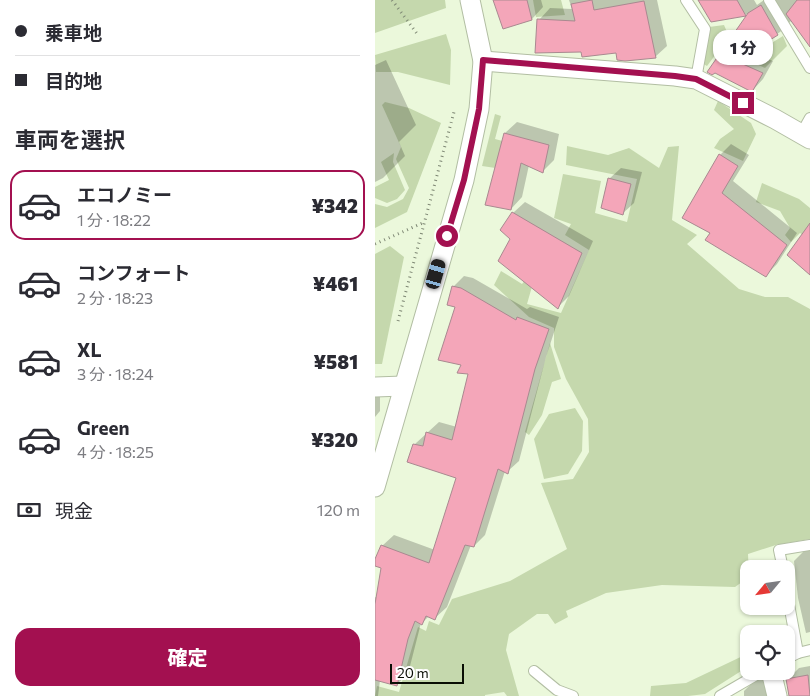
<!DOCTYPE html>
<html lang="ja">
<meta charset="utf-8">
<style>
:root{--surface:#fff;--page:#f7f7f7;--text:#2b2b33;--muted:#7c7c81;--line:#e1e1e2;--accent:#a31050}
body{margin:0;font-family:Commissioner,"Noto Sans JP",sans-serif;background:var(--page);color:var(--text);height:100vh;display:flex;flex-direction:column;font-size:19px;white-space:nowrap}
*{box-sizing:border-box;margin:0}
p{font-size:16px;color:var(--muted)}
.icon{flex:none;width:28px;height:28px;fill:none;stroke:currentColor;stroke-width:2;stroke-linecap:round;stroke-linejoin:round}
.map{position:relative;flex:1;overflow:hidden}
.details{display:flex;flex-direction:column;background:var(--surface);width:375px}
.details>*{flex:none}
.top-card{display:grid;align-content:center;height:110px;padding:0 15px;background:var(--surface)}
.needle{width:32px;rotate:241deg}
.buttons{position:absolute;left:365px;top:560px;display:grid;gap:10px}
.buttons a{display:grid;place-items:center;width:55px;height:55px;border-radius:10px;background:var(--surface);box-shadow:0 1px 4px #0004;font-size:25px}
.scale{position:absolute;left:15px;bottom:12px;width:74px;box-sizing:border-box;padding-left:5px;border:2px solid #0a0e05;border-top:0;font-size:14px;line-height:18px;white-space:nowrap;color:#0a0e05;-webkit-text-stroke:4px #fff;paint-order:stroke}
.end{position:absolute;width:22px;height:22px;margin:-11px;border:6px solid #a31050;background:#fff;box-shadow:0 0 0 2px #fff}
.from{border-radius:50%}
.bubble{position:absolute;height:35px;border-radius:15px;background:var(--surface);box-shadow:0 1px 4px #0004;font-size:16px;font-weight:800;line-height:35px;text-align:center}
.car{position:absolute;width:15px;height:30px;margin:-15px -8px;border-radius:6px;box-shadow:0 0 4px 1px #0007;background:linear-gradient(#222 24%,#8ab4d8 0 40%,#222 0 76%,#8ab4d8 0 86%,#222 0)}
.top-card b{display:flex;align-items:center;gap:18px;height:48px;font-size:19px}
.top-card b+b{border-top:1px solid var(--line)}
.top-card i{width:12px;height:12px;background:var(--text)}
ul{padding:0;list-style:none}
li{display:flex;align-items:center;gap:15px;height:70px;margin:0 10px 8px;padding:0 5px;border:2px solid transparent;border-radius:15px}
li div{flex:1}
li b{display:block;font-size:19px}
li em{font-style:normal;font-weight:800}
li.current{border-color:var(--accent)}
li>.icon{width:45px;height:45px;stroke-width:1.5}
h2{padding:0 15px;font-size:22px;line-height:60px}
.pay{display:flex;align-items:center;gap:12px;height:55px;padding:0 15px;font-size:19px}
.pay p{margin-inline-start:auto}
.action{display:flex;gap:10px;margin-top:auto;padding:10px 15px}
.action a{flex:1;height:58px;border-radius:15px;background:var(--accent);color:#fff;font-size:20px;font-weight:800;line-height:58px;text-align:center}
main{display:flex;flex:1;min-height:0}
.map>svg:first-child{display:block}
.green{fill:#c5d8ad}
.shadow{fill:#0003}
.building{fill:#f4a6b9;stroke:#a98990}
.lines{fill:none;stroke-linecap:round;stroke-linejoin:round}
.lane-casing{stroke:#b2bea3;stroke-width:12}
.street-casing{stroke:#b2bea3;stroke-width:21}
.path{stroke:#7d8673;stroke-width:3;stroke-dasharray:1 4;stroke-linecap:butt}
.lane{stroke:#fff;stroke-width:10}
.street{stroke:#fff;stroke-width:19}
.route{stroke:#a31050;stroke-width:6}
</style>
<main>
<section class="details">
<div class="top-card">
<b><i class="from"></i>乗車地</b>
<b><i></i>目的地</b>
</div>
<h2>車両を選択</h2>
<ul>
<li class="current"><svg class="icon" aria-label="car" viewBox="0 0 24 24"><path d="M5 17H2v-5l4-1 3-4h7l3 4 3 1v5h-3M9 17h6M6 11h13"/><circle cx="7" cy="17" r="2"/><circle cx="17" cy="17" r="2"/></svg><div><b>エコノミー</b><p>1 分 · 18:22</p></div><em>¥342</em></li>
<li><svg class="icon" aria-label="car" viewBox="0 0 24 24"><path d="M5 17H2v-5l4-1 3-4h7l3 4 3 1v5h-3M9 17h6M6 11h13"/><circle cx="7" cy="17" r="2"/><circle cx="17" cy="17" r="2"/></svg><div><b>コンフォート</b><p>2 分 · 18:23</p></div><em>¥461</em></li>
<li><svg class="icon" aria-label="car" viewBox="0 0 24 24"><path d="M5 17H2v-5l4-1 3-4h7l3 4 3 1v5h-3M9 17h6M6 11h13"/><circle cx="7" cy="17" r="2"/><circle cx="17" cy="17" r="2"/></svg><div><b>XL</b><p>3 分 · 18:24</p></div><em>¥581</em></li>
<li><svg class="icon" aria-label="car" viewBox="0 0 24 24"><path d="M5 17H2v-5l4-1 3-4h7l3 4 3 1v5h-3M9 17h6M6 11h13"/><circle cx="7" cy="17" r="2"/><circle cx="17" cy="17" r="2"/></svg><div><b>Green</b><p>4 分 · 18:25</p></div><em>¥320</em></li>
</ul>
<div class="pay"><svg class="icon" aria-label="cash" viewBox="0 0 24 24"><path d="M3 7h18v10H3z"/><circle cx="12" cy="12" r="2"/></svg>現金<p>120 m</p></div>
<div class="action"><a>確定</a></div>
</section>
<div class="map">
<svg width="435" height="696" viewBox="0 0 435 696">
<rect width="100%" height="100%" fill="#ebf8db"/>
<g class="green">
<polygon points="0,0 70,0 71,8 0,33"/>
<polygon points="158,0 186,0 190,15 161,17"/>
<polygon points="349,25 352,32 348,36 359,52 367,56 366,58 344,50 332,66 327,63 334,27"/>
<polygon points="71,34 76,50 75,85 23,72 1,72 0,55"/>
<polygon points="408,36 412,46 390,68 370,59"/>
<polygon points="343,101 376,123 381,134 368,161 339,148 345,139 359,129 339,110"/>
<polygon points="10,102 34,108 66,123 32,212 0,228 0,204 12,207 28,199 34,188 21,159 26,147 7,105"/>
<polygon points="120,114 126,116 120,139 139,144 134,170 107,166"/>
<polygon points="192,146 233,155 254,148 284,168 293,147 304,146 297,220 322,235 312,244 364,289 390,297 413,297 435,309 435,539 401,545 373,554 374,577 360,587 287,585 231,593 191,611 193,617 180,624 173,614 162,614 134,634 131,650 144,696 132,696 129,692 110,695 110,696 0,696 2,686 24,692 43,627 51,631 54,621 64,625 77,599 135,581 192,549 166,483 198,479 214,452 213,419 191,379 179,347 179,328 154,317 119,285 126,271 147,284 152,278 158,283 152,304 186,313 214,250 190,235 196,224 179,218 188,174 226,181 220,213 252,222 262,179 191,165"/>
<polygon points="19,153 18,162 30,190 22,199 12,203 0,198 0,187 14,180 6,162"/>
<polygon points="387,183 424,199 435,208 435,240 425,233 416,242 410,235 415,228 405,211 381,202"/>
<polygon points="15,246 29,257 7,364 0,364 0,254"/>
<polygon points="175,343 186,379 177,382 167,415 154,435 150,432"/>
<polygon points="200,408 208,421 207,451 193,474 169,479 159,439 174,414"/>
<polygon points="374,653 374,666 330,694 313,696 275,696 276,686 311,683"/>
</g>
<g class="shadow">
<polygon points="120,0 166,0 168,7 157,19"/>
<polygon points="194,0 282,0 292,46 280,57 242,51 164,20 175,8 197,9"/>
<polygon points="325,0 379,0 382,5 389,0 435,0 435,45 416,21 405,32 375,51 398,61 388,79 377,91 340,72 373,14 337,21"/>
<polygon points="11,60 41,125 24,142 30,156 8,178 0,182 0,65"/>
<polygon points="142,122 184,134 179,160 168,171 154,165 147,197 136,209 111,204 130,133"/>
<polygon points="356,144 374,155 358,181 422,233 402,264 390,276 337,232 345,155"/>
<polygon points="246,168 267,172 259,203 247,214 234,179"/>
<polygon points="150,202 218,241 194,296 183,307 137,239 138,213"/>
<polygon points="89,276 98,278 152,309 155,307 184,317 171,357 144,461 132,472 130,471 110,535 99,546 96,545 72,607 60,618 54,616 47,623 46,623 33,674 21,685 5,680 3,696 0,696 0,597 2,598 7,567 0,565 0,562 7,546 19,535 60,550 83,478 40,444 64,422 82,427 94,373 87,364 82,307 78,287"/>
<polygon points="0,382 5,382 5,411 0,417"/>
<polygon points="435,549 435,632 431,633 423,598 419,561 430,550"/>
<polygon points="435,666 435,696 369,696 369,691 380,680 400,676 405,692 414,696 413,679 424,668"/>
</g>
<g class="building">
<polygon points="118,0 152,0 157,20 128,29"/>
<polygon points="217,0 219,10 269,1 281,58 250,61 242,60 241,53 207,57 206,52 160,53 162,19 200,21 196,4"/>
<polygon points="323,0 362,0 371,16 373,13 386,5 403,35 361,61 388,73 377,92 340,73 337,75 332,72 371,16 336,22"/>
<polygon points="422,0 435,0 435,47 411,14"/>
<polygon points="129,133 174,145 168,173 146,163 136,210 110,205"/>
<polygon points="344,154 363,166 347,193 412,245 391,277 330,240 335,233 307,218"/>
<polygon points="233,178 256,184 248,215 226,208"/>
<polygon points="137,212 207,253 183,309 123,261 135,239 125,230"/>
<polygon points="435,223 435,275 412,255"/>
<polygon points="77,286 86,288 141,320 142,317 174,329 160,369 133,474 123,469 99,547 90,545 60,620 51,616 47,625 40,621 33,639 22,686 0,680 0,604 6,568 0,566 0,559 6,545 54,563 81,478 32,462 38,444 48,446 51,432 77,440 93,374 82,373 86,365 63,360 80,307 72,305"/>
<polygon points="433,675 435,696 414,696 411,679"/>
</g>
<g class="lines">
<defs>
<g id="lane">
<polyline points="311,0 330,29 321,79"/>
<polyline points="394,0 435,68"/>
<polyline points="426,134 435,118"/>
<polyline points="408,569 404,550 435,545"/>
<polyline points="411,588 423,653"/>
<polyline points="411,659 423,653 435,650"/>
<polyline points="159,671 182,690 198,696"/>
<polyline points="345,696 388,671"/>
</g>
<g id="street">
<polyline points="108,61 300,76 321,79 400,119 435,139"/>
<polyline points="0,387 28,386"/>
<polyline points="0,487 89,180 104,109 108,61 95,0"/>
<polyline points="396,671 402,696"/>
</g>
</defs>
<use href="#lane" class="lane-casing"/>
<use href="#street" class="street-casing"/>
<g class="path">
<polyline points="17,0 43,35"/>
<polyline points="0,244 50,222"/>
<polyline points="23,321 79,112"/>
</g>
<use href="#lane" class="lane"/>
<use href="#street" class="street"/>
</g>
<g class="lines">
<polyline class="route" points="72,236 89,180 104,109 108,60 300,76 321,79 368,103"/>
</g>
</svg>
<div class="buttons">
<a><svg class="needle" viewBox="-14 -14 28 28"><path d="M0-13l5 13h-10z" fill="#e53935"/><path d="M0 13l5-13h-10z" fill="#7c7c81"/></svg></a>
<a><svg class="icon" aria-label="locate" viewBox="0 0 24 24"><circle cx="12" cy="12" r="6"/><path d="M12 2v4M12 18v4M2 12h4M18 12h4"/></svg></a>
</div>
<div class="scale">20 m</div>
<i class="end from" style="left:72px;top:236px"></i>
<i class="end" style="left:368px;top:103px"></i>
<div class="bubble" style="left:338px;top:30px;width:60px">1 分</div>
<i class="car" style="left:61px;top:274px;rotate:16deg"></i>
</div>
</main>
